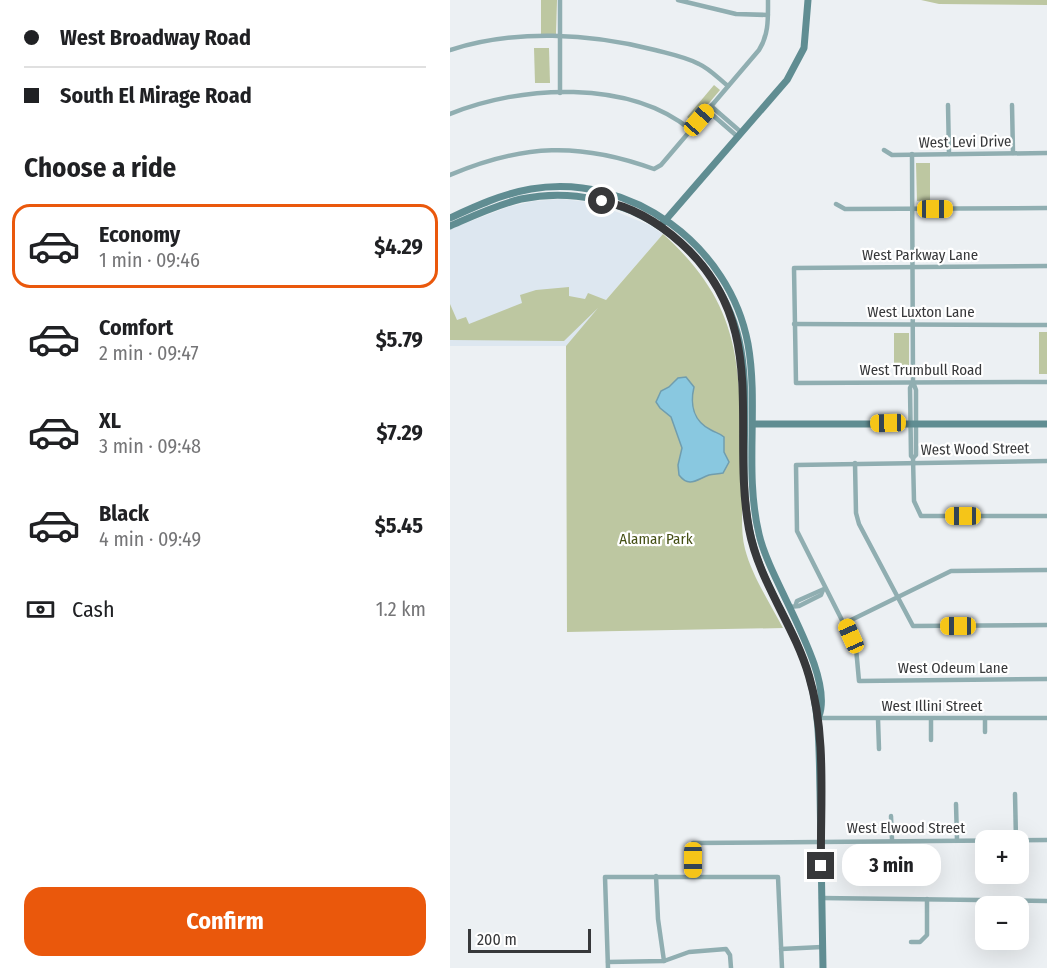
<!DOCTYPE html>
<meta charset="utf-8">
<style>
:root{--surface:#fff;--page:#f6f6f6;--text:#202124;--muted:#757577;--line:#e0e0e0;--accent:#ea580c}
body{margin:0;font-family:"Fira Sans Condensed",sans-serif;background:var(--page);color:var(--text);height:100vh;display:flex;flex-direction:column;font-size:22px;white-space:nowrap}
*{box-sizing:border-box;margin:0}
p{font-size:20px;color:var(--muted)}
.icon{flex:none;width:33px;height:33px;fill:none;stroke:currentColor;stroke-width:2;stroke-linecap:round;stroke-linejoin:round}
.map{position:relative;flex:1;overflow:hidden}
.panel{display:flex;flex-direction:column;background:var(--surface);width:450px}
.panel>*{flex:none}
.banner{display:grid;align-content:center;height:132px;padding:0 24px;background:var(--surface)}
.controls{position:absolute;left:525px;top:830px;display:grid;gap:12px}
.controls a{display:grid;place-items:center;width:54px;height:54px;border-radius:12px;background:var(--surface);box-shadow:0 6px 24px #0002;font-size:30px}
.scale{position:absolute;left:18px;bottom:15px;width:123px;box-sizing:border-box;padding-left:6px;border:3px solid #37383a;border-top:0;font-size:16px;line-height:21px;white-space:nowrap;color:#37383a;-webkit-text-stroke:4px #fff;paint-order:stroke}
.end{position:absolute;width:27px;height:27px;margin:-14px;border:8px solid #37383a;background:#fff;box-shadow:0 0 0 3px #fff}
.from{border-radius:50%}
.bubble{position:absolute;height:42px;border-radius:18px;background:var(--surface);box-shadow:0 6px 24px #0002;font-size:20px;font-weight:700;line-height:42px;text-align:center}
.car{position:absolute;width:18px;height:36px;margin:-18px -9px;border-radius:8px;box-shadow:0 0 4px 2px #0007;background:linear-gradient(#f5c518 24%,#345 0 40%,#f5c518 0 76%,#345 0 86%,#f5c518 0)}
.banner b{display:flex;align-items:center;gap:21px;height:57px;font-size:22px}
.banner b+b{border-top:2px solid var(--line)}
.banner i{width:15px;height:15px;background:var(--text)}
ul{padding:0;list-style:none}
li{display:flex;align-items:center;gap:18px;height:84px;margin:0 12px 9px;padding:0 12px;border:3px solid transparent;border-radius:18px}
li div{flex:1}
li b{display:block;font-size:22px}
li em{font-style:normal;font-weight:700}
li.on{border-color:var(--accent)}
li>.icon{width:54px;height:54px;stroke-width:1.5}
h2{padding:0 24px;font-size:27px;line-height:72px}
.pay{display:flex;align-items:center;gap:15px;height:66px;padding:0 24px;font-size:22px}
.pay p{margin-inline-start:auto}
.button{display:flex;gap:12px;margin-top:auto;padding:12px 24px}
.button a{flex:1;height:69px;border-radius:18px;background:var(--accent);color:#fff;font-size:24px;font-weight:700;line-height:69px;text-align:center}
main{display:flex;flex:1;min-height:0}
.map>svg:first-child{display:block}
.built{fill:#dde7f0}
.green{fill:#bdc7a1}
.water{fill:#89c8e0;stroke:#709dae;stroke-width:1.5}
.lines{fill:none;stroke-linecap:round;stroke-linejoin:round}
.street{stroke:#90aeb1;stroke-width:4.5}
.secondary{stroke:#608d92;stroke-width:7}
.route{stroke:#37383a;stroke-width:8}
.labels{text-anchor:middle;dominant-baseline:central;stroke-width:4.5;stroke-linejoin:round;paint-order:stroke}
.street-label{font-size:15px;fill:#37383a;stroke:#fff}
.park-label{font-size:15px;fill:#444f14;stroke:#fff}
</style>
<main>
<section class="panel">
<div class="banner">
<b><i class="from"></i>West Broadway Road</b>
<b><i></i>South El Mirage Road</b>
</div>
<h2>Choose a ride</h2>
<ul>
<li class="on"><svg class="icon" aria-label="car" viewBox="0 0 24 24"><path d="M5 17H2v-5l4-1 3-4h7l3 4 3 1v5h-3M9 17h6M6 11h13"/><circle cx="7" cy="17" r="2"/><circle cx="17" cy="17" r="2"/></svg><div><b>Economy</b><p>1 min · 09:46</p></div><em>$4.29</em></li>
<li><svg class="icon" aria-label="car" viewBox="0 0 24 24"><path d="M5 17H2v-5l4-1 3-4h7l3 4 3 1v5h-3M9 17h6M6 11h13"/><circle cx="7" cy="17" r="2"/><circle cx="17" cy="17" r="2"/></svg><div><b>Comfort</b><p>2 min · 09:47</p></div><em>$5.79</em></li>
<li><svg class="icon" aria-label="car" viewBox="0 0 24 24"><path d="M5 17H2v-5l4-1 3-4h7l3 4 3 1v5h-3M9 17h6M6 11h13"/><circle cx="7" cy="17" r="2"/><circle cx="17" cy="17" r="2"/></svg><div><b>XL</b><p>3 min · 09:48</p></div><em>$7.29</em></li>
<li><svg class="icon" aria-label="car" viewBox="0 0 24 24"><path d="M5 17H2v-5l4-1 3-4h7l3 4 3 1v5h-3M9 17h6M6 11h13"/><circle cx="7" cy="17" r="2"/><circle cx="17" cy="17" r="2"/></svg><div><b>Black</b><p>4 min · 09:49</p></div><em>$5.45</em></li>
</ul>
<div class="pay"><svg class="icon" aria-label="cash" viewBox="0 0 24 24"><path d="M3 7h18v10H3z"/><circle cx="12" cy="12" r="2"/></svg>Cash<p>1.2 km</p></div>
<div class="button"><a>Confirm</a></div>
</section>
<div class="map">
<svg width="597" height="968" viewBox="0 0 597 968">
<rect width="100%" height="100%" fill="#ecf0f3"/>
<polygon class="built" points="112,199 137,202 162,210 199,225 213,234 116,346 0,346 0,229 58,207 84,201"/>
<g class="green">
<polygon points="91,0 107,0 106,34 91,34"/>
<polygon points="471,0 597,0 597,5 489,4"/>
<polygon points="84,48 99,48 100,83 85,83"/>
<polygon points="264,85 270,90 243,122 237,117"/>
<polygon points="466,163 480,163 480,200 467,201"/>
<path d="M213,234c87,78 75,144 79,251 1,20 -2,45 3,64 7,27 25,54 38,79l-216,4 -1,-286 32,-38 -34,33 -114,-1v-36l7,16 9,-3 3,7 53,-21 -2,-8 16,-5 33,-3v9l16,3 3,-6 18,7z"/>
<rect x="589" y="332" width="8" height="42"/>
<rect x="444" y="333" width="15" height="41"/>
</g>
<path class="water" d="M236,377l8,10c-4,17 -1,34 17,43 5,3 9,3 13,7v15l5,10 -6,11c-5,1 -10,1 -14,2 -13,5 -20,13 -30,0l-1,-10 4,-17 -11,-31 -11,-9 -4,-6 5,-11 8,-4 9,-9z"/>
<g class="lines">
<g class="street">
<polyline points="228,0 286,14 318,15"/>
<path d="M0,50c66,-21 139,-17 205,0 15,4 31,7 44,14 11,5 20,15 29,22"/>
<polyline points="110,93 110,0"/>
<polyline points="498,105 499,154"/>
<polyline points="562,105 563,153"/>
<polyline points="261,106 292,133"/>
<polyline points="258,111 288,137"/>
<path d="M0,114c70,-29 179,-35 241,16"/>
<polyline points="434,150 442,155 597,153"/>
<polyline points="462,154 463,382 466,390 466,455 463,458"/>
<path d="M0,175c73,-31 130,-33 204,-6l7,-4 98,-115c10,-16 9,-32 9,-50"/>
<polyline points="386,204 395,209 597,208"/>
<polyline points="597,266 344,268 346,383 597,382"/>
<polyline points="344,324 597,325"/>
<polyline points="463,382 460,388 461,456 463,458 464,501 471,516 597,516"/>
<polyline points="597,461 346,465 347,531 406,648 409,681 597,679"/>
<polyline points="405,463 406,513 409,524 463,626 597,625"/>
<polyline points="346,604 347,601 374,589"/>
<polyline points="339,607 349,606 371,595 373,590"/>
<polyline points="395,623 501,571 597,570"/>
<polyline points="368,718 597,718"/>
<polyline points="535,718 535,732"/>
<polyline points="428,719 429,749"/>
<polyline points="481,719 481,740"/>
<polyline points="565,794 566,840"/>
<polyline points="506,804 507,840"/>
<polyline points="441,816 442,840"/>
<polyline points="206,876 208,919 214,961"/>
<polyline points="242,876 243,843 597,840"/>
<polyline points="371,898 597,901"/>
<polyline points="461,942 470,942 477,935 477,899"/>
<polyline points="331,949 372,947"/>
<polyline points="158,962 214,961 239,952 276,949 280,955 281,968"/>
<polyline points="158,968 155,877 328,877 332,968"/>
</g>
<g class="secondary">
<path d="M0,218c26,-12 52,-24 81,-29 100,-17 199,57 217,155 11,62 -4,128 11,190 10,47 76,139 60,182"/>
<polyline points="213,223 337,80 354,48 358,0"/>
<path d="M0,226c23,-10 46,-21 71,-27 102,-21 202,49 220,151 10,60 -4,122 9,182 10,51 45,94 59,144 11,38 10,76 11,115 1,59 2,118 3,177"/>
<polyline points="303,424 597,424"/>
</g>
</g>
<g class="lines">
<path class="route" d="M152,201c31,6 56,21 79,42 91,82 49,183 68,286 10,53 45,96 60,147 18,60 11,128 12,190"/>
</g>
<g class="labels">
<g class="street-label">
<text transform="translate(515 142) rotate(-1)">West Levi Drive</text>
<text x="470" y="255">West Parkway Lane</text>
<text x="471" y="312">West Luxton Lane</text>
<text x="471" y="370">West Trumbull Road</text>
<text transform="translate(525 449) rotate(-1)">West Wood Street</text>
<text x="503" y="668">West Odeum Lane</text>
<text x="482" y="706">West Illini Street</text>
<text x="456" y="828">West Elwood Street</text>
</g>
<g class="park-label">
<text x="206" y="539">Alamar Park</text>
</g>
</g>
</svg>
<div class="controls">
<a>+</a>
<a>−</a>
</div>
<div class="scale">200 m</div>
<i class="end from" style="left:152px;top:201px"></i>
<i class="end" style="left:371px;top:866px"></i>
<div class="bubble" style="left:392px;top:844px;width:99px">3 min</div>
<i class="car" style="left:249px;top:120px;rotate:41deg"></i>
<i class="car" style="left:485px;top:209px;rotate:90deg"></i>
<i class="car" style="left:438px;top:423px;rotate:269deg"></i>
<i class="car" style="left:513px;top:516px;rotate:270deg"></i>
<i class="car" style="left:508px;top:626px;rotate:270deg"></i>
<i class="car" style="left:401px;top:636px;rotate:336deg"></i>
<i class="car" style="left:243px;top:860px;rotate:180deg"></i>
</div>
</main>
